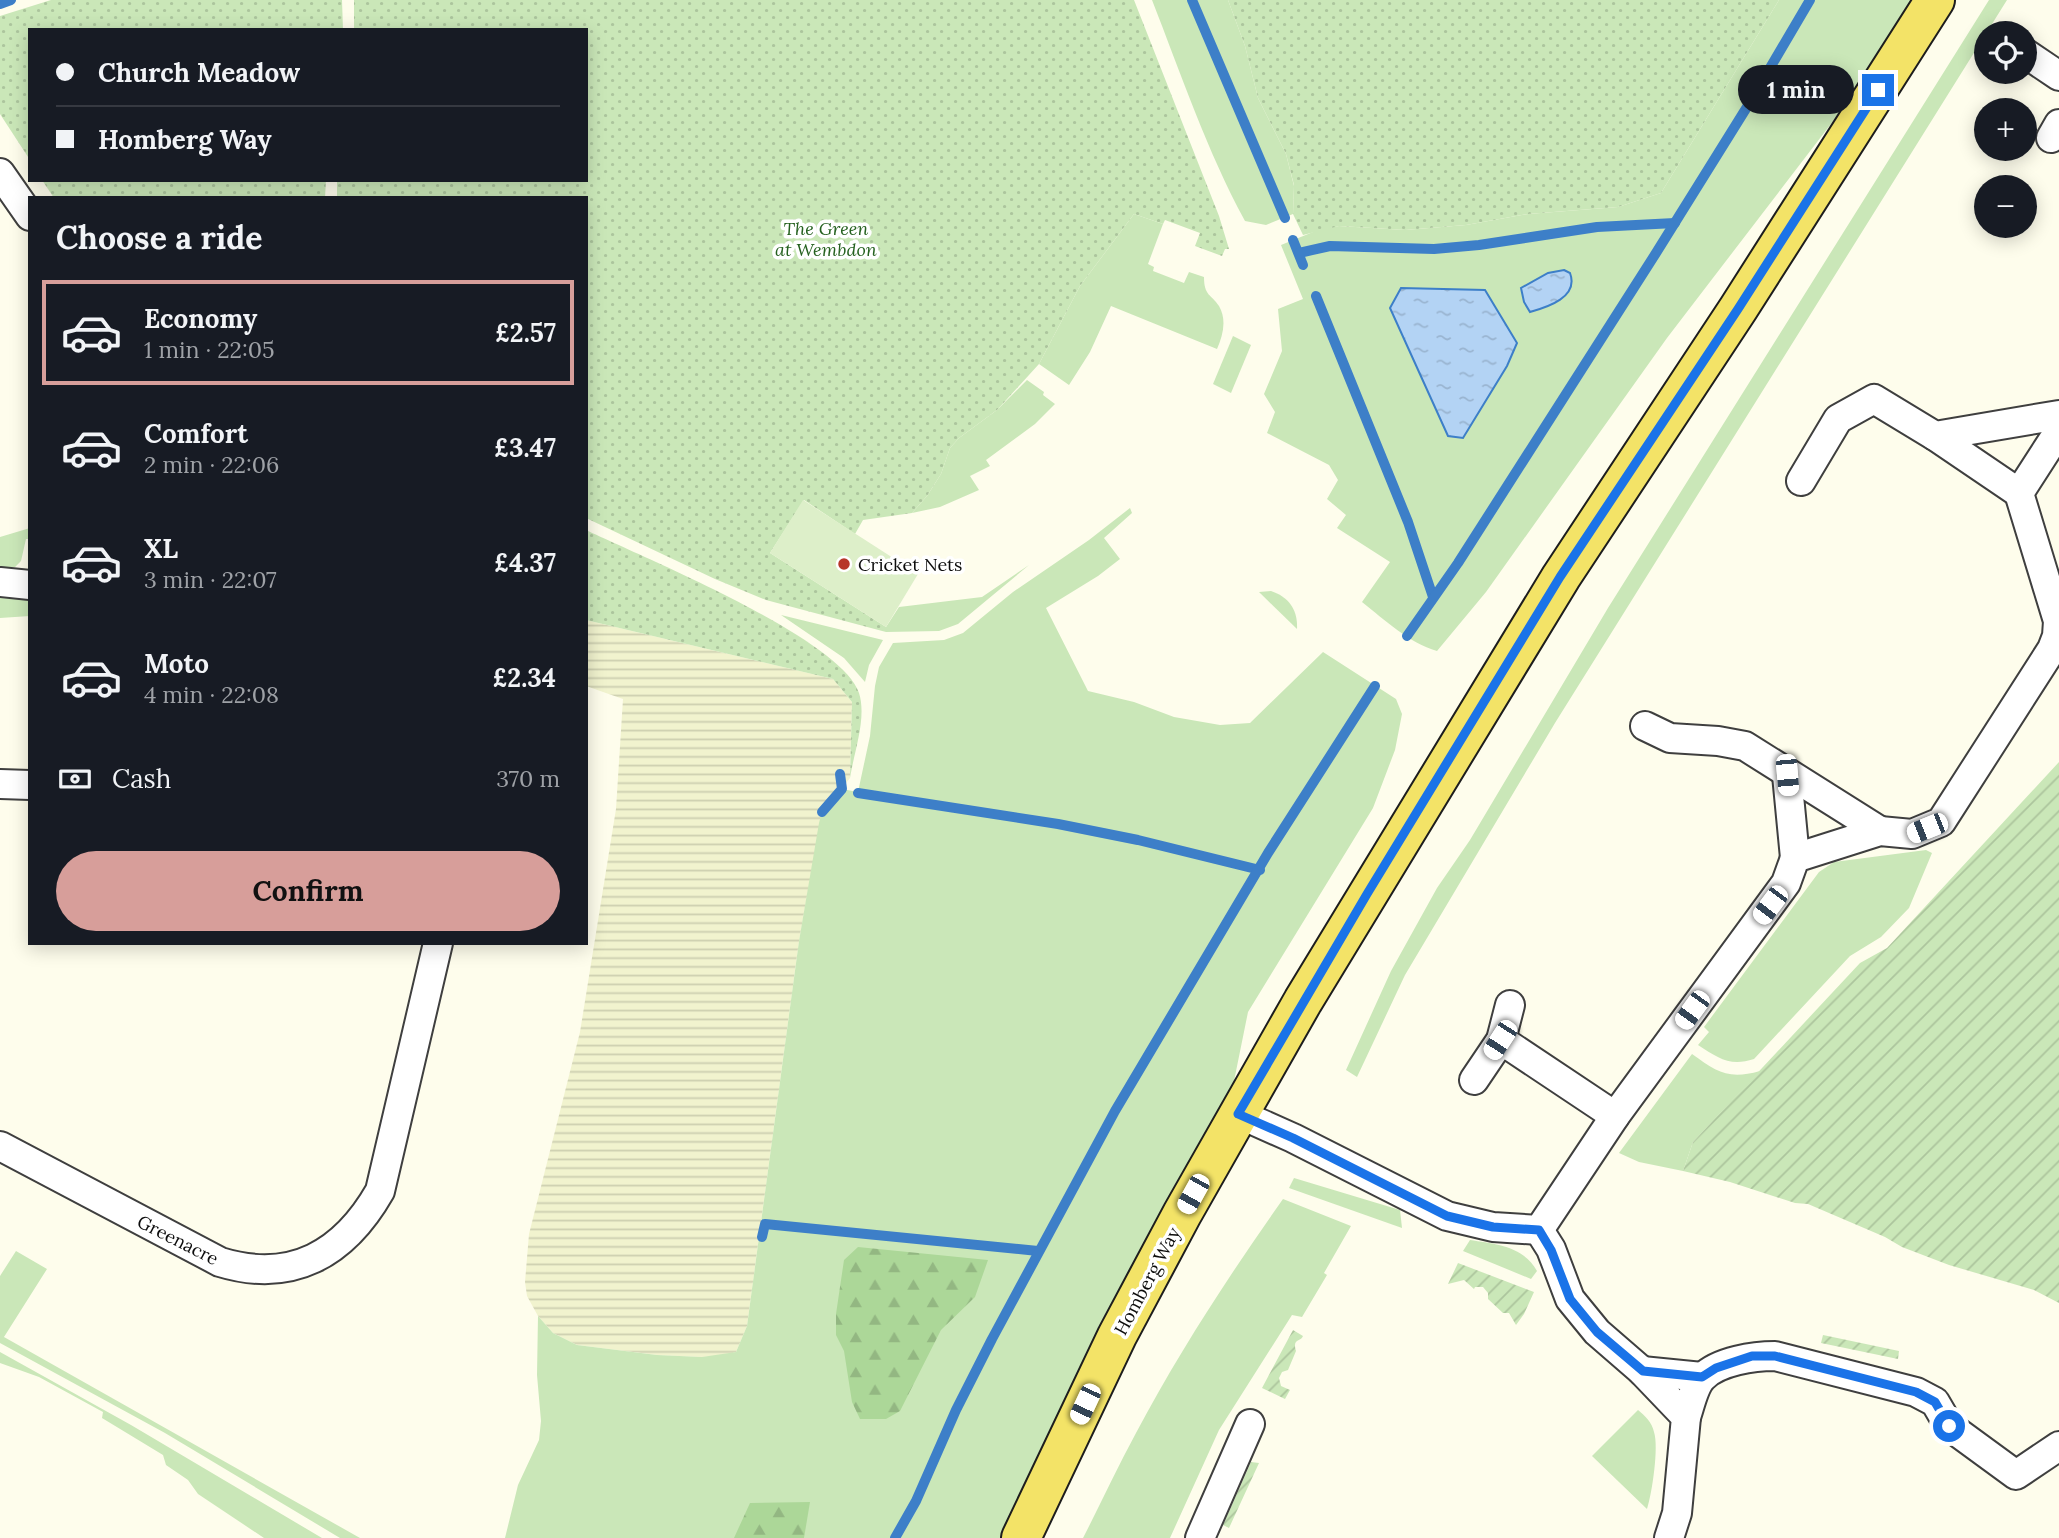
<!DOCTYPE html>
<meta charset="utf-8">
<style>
:root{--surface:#171b24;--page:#20242c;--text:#f1f3f6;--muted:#9ea1a6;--line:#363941;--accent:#d79e9a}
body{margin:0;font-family:Lora,serif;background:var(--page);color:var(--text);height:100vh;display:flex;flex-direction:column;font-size:26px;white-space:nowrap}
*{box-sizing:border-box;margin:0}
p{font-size:23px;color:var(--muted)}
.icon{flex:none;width:38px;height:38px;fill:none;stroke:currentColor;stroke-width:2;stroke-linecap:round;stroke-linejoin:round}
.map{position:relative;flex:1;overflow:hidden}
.drawer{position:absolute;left:28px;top:196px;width:560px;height:749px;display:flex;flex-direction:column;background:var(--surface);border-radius:0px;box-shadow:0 4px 18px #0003}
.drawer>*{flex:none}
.banner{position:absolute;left:28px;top:28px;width:560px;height:154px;border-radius:0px;box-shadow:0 4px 18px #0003;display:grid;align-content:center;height:154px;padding:0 28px;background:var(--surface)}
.tools{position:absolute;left:1974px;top:21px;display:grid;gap:14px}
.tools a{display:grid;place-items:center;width:63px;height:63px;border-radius:50%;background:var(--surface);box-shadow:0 4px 18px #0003;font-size:35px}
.end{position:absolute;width:32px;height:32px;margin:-16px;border:9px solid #1a73e8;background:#fff;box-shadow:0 0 0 4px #fff}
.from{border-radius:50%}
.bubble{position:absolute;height:49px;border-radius:24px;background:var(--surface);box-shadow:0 4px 18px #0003;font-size:23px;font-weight:700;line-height:49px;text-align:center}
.car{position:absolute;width:21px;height:42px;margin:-21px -10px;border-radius:9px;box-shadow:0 0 5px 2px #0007;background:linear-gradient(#fff 24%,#345 0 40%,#fff 0 76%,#345 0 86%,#fff 0)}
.banner b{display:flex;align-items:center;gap:24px;height:66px;font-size:26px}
.banner b+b{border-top:2px solid var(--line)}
.banner i{width:18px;height:18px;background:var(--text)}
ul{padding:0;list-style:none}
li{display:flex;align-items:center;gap:21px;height:105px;margin:0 14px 10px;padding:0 14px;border:4px solid transparent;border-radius:0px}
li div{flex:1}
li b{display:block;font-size:26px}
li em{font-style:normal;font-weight:700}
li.on{border-color:var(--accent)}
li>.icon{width:63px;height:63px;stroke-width:1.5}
h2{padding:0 28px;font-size:32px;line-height:84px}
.pay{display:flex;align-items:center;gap:18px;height:77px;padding:0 28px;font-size:26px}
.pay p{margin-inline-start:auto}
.action{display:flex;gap:14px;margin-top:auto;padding:14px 28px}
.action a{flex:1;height:80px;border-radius:42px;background:var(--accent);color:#111;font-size:28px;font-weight:700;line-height:80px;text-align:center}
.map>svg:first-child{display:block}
.farmland{fill:url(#farmland-rules)}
.grass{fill:#cae7b8}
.forest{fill:url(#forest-firs)}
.park{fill:url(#park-dots)}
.garden{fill:url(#garden-furrows)}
.pitch{fill:#ddefc9}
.water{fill:url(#water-ripples);stroke:#3d7fc8;stroke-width:2}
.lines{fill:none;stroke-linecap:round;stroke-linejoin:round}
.stream{stroke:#3d7fc8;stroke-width:10}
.street-casing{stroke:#3f3f3f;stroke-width:32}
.primary-casing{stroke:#1d1d1d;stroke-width:42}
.street{stroke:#fff;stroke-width:28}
.primary{stroke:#f3e367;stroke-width:38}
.route{stroke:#1a73e8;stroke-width:9}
.poi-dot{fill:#b7352a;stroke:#fff;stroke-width:2.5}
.labels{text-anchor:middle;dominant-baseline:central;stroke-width:7;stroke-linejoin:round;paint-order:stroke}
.park-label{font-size:18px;font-style:italic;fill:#25611f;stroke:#fff}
.poi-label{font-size:18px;fill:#0c0c0c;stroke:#fff;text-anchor:start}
.street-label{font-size:18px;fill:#0c0c0c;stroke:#fff}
</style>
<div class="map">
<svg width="2059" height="1538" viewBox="0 0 2059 1538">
<defs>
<pattern id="farmland-rules" width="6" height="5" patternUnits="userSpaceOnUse" patternTransform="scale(1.75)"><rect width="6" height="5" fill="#f1f3ce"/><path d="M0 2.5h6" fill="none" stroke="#cdcfb0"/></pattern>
<pattern id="forest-firs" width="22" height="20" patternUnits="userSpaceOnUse" patternTransform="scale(1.75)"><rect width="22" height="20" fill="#acd798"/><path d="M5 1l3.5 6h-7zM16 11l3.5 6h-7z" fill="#93b782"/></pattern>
<pattern id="park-dots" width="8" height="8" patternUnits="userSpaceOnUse" patternTransform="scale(1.75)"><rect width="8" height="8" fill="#cae7b8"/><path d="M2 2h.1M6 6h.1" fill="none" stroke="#acc59d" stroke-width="1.8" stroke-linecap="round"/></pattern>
<pattern id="garden-furrows" width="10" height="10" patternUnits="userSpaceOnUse" patternTransform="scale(1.75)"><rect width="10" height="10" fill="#cae7b8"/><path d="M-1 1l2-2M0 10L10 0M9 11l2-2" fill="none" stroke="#acc59d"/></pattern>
<pattern id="water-ripples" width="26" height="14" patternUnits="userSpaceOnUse" patternTransform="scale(1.75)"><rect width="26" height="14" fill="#b3d3f4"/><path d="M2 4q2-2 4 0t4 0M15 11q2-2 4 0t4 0" fill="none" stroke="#99b4d0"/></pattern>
</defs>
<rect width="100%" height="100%" fill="#fefdec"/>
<polygon class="farmland" points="586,620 833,679 852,702 850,778 822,812 799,941 747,1326 736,1352 723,1356 702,1357 657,1355 577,1345 553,1333 538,1316 527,1296 525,1282 529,1234 580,1032 616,809 623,699 586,686"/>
<g class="grass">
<path d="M1152,0h76l17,46 13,52 28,56 8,32 -1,28 -27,11 -21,-4c-38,-70 -64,-147 -93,-221z"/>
<path d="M1779,0h132l-61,99 -183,239 -181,254 -49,59c-28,-8 -52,-31 -75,-49l28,-40 -53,-34 9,-13 -19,-16 11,-19 -9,-15 -62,-32 8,-21 -11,-18 18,-43 -4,-42 25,-10 -22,-54 37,-15 21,-4 66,4 61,-5 62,-11 90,-7 43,-14z"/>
<polygon points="1989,0 2007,0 1555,723 1405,975 1357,1077 1346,1070 1391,971 1437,888 1470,840 1608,608"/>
<path d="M1134,214l29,10 -15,40 6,3 -1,4 31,12 5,-11 15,5c0,19 7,17 15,29 8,14 4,29 -2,43l-106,-43 -21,46 -21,33 -30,-21 41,-78z"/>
<polygon points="1233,336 1251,345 1231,393 1213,384"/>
<polygon points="1027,380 1044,392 1043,395 1055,404 1035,424 986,460 990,466 970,476 979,490 940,507 912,513 927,496 941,474 950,448 959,438 997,410"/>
<polygon points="1130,508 1132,513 1104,538 1120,559 1098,576 1046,608 1088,691 1134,702 1174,717 1220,725 1250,723 1323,652 1396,699 1402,714 1395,750 1373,808 1248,1012 1232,1091 1072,1386 1001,1538 505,1538 518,1485 539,1440 541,1421 537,1375 538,1316 553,1333 577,1345 657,1355 702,1357 736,1352 747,1326 799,941 819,823 822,812 842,789 858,792 870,736 875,686 879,667 893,643 944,640 963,633 1013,592 1089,540"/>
<polygon points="30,528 30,539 26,539 21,561 15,567 0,569 0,537"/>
<polygon points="1029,565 958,624 939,631 886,632 886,627 899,607 982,597"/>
<path d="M1271,591c18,6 27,19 26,38l-38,-37z"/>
<polygon points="30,594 30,616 0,618 0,595"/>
<polygon points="781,615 883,640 869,665 865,682 844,658"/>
<path d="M1926,850l6,3 -23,55 -28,29 -31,19 -96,103c-24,8 -36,-1 -56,-14l11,-13 -5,-5 115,-155 15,-10z"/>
<path d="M1692,1054c25,18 36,26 68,17l-67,71 -10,29 -44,-9 -20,-9z"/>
<polygon points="1294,1178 1400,1210 1402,1228 1289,1188"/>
<path d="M1283,1199l68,27 -27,47 3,2 -25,42 -10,-2 -73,115 -49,108h-87c18,-35 34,-70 53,-105 43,-81 94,-159 147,-234z"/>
<path d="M1470,1240c26,4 53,6 67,31l-6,8 -68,-28z"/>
<polygon points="16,1251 47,1269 4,1337 360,1538 340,1538 165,1433 0,1343 0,1276"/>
<polygon points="0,1352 131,1425 322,1538 264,1538 198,1494 188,1480 166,1465 163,1455 102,1418 103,1412 39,1377 0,1363"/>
<path d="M1638,1410c7,6 14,12 16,22 5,15 -2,62 -7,77l-55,-53z"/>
</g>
<g class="forest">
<polygon points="858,1247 988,1260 975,1297 941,1330 900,1411 886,1419 860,1419 852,1402 844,1351 836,1335 836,1314 844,1260"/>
<polygon points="810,1502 804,1538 734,1538 750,1503"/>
</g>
<g class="park">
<polygon points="51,0 342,0 343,30 30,30 30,160 0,114 0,16"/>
<polygon points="354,0 1134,0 1219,216 1229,249 1225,249 1222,256 1195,246 1200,233 1165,220 1163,224 1134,214 1080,286 1039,364 997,410 959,438 950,448 941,474 927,496 912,513 863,520 855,534 804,500 770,553 886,627 886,632 766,600 715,579 586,518 586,198 337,198 337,180 586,180 586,30 354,30"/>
<polygon points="1228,0 1779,0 1661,193 1618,207 1528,214 1466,225 1405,230 1339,226 1303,235 1293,214 1294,185 1286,154 1258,98 1245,46"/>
<polygon points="42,180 326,180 325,198 54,198"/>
<path d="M586,530c56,27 255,108 273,163 8,25 -5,59 -9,85l2,-76 -19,-23 -247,-59z"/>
</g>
<g class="garden">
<polygon points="2059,762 2059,1303 2034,1290 1949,1265 1902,1247 1885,1237 1808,1204 1795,1203 1730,1182 1683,1171 1693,1142 1860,963 1887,948"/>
<polygon points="1458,1263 1534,1292 1524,1314 1516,1325 1509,1313 1503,1313 1488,1299 1488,1293 1483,1287 1475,1287 1474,1289 1464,1280 1448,1284"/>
<path d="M1293,1330l10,6c-2,6 -11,2 -7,15l-8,19 -6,2 -3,6 2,8 9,4 -5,9 -23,-11z"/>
<polygon points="1823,1335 1899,1351 1898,1359 1821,1343"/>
<polygon points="1251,1462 1259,1463 1229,1528 1223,1525"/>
</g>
<polygon class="pitch" points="803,500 918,574 886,627 770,553"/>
<g class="water">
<path d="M1564,270l6,3c9,24 -22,34 -40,39l-6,-10 -3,-14 27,-15z"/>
<polygon points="1401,288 1485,290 1517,343 1507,366 1463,438 1448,436 1390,308"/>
</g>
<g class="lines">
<g class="stream">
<polyline points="1192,0 1285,218"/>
<polyline points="0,4 11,0"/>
<polyline points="1293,240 1303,265"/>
<polyline points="1299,253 1330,246 1434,249 1479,245 1597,227 1675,223"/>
<polyline points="1316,296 1408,522 1433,597"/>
<polyline points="1407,636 1458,563 1656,253 1747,107 1810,0"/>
<polyline points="858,793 1058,824 1138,840 1260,870"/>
<polyline points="822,812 842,789 840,774"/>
<polyline points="762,1237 765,1224 1038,1251"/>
<polyline points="895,1538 916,1501 956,1410 992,1339 1115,1111 1268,853 1375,686"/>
</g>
<defs>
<g id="street">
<polyline points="2025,53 2059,76"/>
<polyline points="2051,138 2059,124"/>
<polyline points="0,173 30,216"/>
<polyline points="1935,436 2019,493"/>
<polyline points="1801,481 1838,419 1874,399 1935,436 2059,415"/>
<polyline points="0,582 30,585"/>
<polyline points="1645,726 1670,738 1718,741 1745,746 1880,831"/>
<polyline points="1787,775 1795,858"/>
<polyline points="0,784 30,785"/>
<polyline points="1501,1040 1615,1116"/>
<polyline points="1474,1080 1501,1040 1510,1005"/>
<polyline points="1239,1114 1293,1138 1447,1216 1493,1227 1539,1230 1615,1116 1786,883 1795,858 1880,831 1912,834 1941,822 2052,649 2057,636 2058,621 2019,493 2059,431"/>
<path d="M0,1146l220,116c72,22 124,-8 160,-71l58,-248"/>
<polyline points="1539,1230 1551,1249 1570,1299 1597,1332 1642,1371 1686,1417 1677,1513 1669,1538"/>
<polyline points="1642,1371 1702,1377"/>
<path d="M1686,1417c4,-11 8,-32 17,-40 16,-16 51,-21 72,-21l141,36 19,10 14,24 67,49 43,-29"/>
<polyline points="1200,1538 1250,1424"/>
</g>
<polyline id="primary" points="1021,1538 1117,1336 1182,1214 1303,1001 1561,577 1738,309 1935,0"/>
</defs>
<use href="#street" class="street-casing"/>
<use href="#primary" class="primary-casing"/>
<use href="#street" class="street"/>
<use href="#primary" class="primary"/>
</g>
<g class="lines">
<polyline class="route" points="1878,90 1738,309 1560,577 1367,894 1238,1114 1293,1138 1447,1216 1493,1227 1539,1230 1551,1250 1570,1299 1597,1332 1643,1371 1702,1377 1716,1368 1752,1356 1775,1356 1916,1392 1935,1402 1949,1426"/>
</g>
<circle class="poi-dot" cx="844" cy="564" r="7"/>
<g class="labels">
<g class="park-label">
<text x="826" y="228">The Green<tspan x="826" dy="21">at Wembdon</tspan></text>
</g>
<g class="poi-label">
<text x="858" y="564">Cricket Nets</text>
</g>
<g class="street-label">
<text transform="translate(178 1240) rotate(27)">Greenacre</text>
<text transform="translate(1147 1281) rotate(-62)">Homberg Way</text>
</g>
</g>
</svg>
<div class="tools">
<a><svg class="icon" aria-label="locate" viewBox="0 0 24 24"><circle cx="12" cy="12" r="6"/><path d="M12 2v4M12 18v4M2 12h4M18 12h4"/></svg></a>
<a>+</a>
<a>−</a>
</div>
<i class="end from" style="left:1949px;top:1426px"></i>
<i class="end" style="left:1878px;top:90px"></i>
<div class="bubble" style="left:1738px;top:65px;width:116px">1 min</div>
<i class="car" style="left:1787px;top:775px;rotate:175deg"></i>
<i class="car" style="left:1927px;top:828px;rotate:248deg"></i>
<i class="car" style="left:1770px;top:905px;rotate:217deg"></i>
<i class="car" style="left:1692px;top:1010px;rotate:216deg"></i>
<i class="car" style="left:1500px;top:1040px;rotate:213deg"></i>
<i class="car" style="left:1193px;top:1194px;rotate:209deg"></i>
<i class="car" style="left:1085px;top:1404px;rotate:205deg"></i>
<div class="banner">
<b><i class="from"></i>Church Meadow</b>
<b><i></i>Homberg Way</b>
</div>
<section class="drawer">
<h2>Choose a ride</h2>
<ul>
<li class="on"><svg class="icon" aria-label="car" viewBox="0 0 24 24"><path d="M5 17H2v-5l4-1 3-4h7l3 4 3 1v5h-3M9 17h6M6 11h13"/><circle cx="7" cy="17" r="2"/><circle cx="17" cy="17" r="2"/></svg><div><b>Economy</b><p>1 min · 22:05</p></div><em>£2.57</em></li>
<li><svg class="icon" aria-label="car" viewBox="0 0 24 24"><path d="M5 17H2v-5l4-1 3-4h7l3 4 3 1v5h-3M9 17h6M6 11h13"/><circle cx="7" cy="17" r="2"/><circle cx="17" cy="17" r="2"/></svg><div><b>Comfort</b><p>2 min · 22:06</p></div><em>£3.47</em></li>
<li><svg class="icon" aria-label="car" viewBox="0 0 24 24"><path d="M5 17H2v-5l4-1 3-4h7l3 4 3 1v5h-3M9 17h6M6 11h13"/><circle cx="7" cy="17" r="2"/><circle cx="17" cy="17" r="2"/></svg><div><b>XL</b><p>3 min · 22:07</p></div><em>£4.37</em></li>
<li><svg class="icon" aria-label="car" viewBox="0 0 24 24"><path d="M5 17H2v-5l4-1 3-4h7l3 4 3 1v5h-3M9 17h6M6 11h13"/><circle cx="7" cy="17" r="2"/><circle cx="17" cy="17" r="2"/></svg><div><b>Moto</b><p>4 min · 22:08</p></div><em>£2.34</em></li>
</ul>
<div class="pay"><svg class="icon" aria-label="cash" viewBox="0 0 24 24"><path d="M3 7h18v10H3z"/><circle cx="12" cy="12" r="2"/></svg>Cash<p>370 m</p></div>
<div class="action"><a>Confirm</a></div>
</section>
</div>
